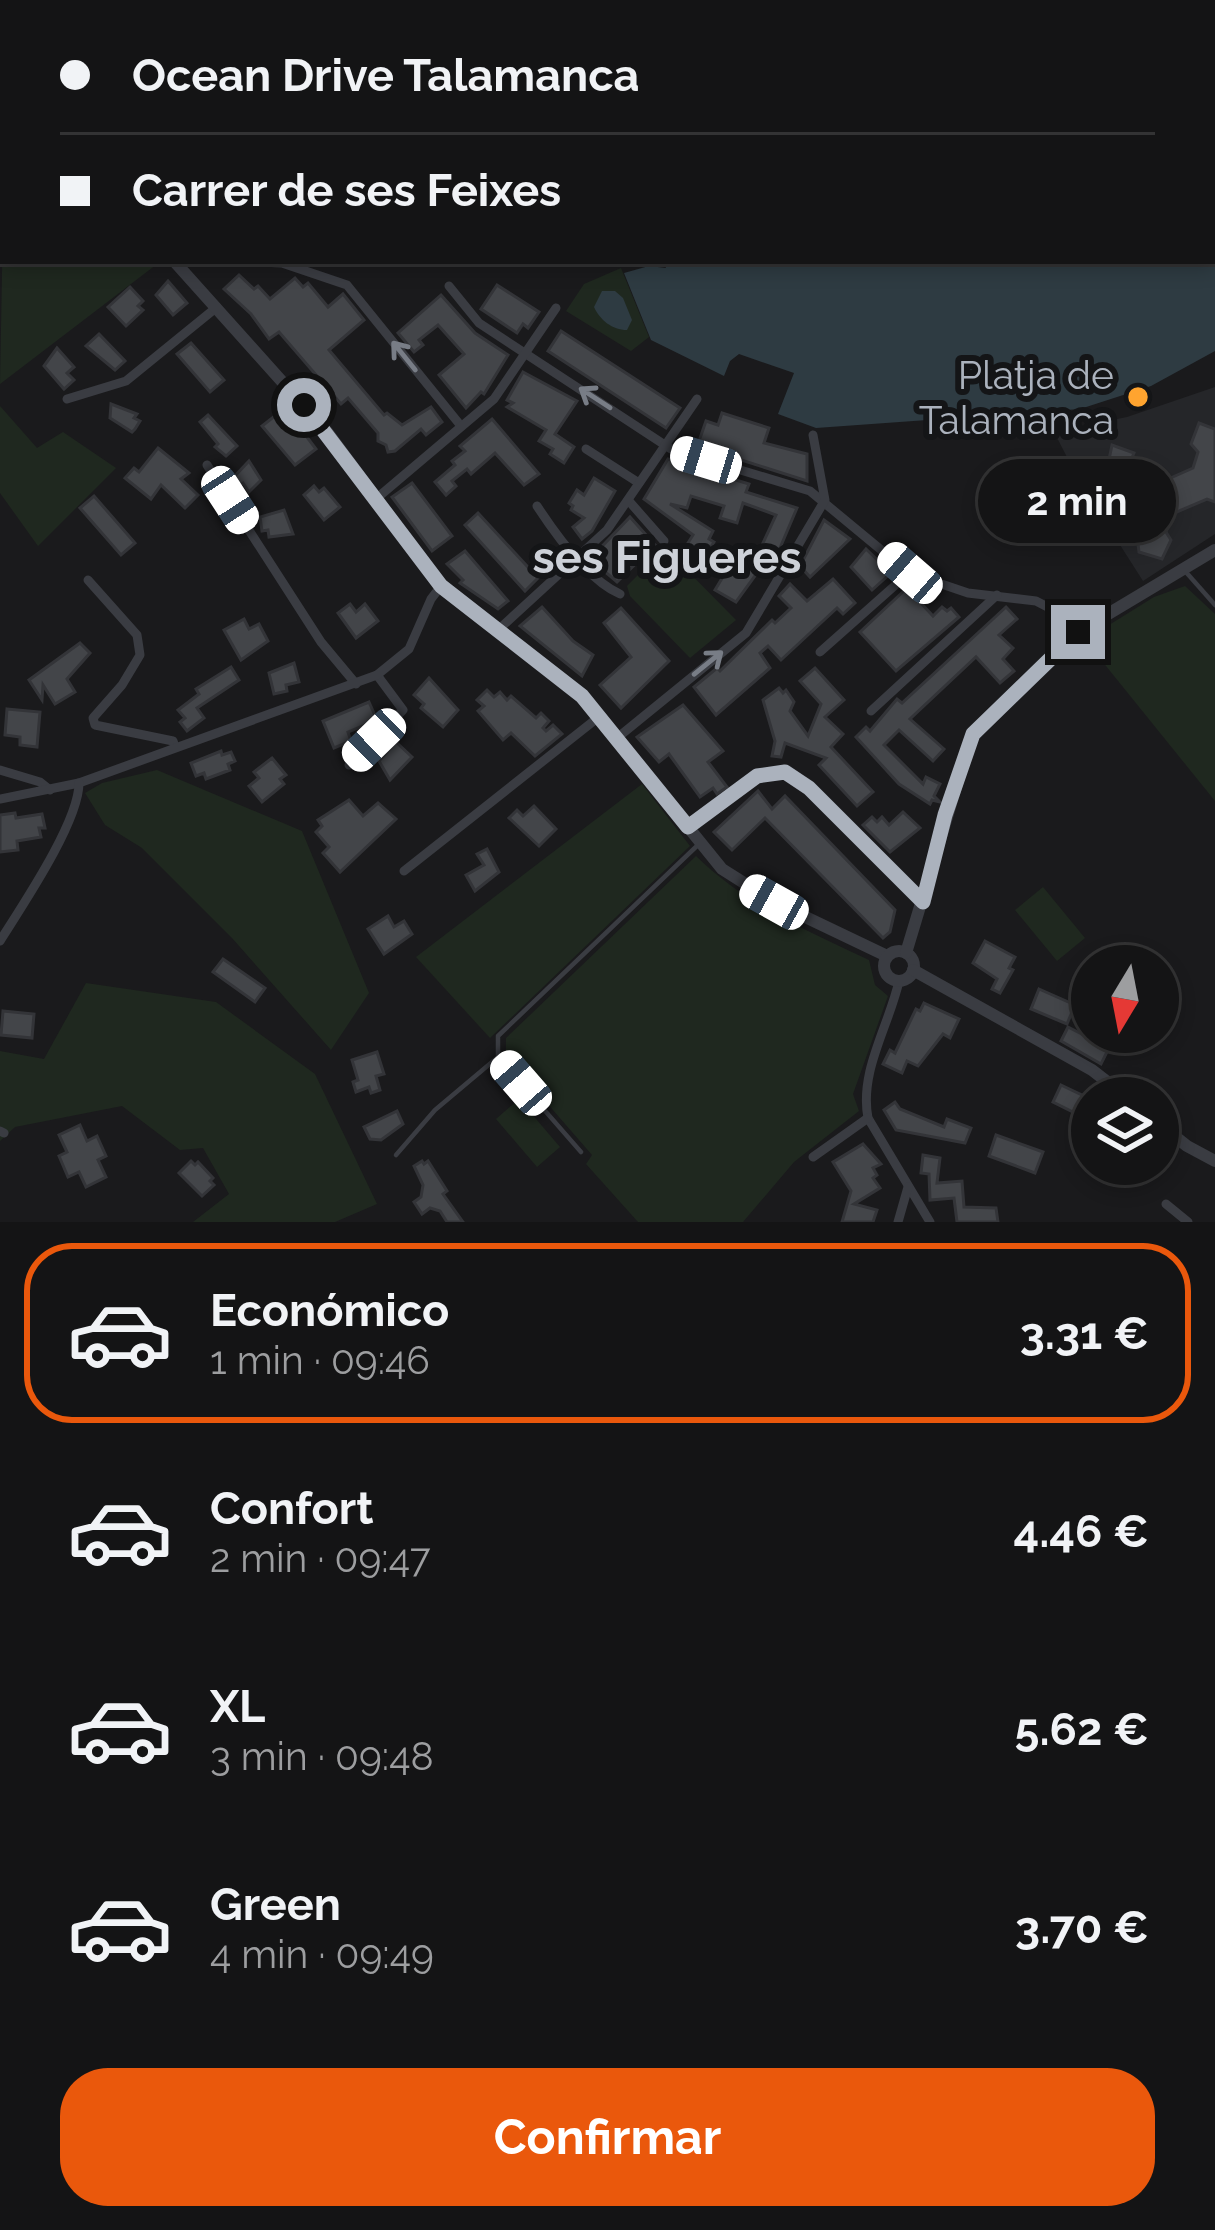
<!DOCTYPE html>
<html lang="es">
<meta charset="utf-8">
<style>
:root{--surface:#141415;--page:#1d1d1e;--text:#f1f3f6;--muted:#9d9ea0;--line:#333334;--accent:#ea580c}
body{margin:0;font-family:Raleway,sans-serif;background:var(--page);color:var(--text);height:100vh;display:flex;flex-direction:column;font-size:45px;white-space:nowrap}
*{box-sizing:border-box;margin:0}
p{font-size:39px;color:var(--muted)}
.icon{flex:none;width:66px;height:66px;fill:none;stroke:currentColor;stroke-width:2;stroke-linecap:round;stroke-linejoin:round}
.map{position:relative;height:1222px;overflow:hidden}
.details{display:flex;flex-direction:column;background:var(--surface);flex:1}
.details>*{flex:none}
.top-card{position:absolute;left:0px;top:0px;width:1215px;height:264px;box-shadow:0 6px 18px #0003,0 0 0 3px var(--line);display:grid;align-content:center;height:264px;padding:0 60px;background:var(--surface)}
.needle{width:78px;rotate:190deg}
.fabs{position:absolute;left:1071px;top:945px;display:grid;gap:24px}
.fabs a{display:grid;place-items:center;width:108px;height:108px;border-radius:50%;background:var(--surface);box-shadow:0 6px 18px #0003,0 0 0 3px var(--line);font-size:60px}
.end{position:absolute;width:54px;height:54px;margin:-27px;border:15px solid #abb2bd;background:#111;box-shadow:0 0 0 6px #111}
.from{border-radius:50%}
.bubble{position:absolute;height:84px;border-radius:42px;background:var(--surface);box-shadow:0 6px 18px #0003,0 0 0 3px var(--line);font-size:39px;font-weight:700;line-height:84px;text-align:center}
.car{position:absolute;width:36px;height:72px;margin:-36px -18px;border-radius:15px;box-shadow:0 0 9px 3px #0007;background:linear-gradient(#fff 24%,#345 0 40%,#fff 0 76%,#345 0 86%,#fff 0)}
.top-card b{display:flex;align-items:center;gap:42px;height:114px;font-size:45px}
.top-card b+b{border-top:3px solid var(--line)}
.top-card i{width:30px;height:30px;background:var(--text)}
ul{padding:21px 0 0;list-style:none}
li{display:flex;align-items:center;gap:36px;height:180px;margin:0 24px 18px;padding:0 36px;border:6px solid transparent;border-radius:48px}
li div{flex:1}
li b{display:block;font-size:45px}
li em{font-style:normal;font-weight:700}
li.selected{border-color:var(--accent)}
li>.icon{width:108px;height:108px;stroke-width:1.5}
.primary-button{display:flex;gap:24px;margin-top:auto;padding:24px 60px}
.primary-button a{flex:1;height:138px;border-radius:48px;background:var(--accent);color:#fff;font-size:48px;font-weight:700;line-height:138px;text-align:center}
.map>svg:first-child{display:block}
.built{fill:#252629}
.green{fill:#1f281f}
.water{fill:#2e3b42}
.building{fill:#434549;stroke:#333438;stroke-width:3}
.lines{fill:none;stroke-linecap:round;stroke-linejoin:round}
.service{stroke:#3a3c42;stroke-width:4.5}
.minor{stroke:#3a3c42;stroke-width:9}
.tertiary{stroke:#3a3c42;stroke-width:12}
.oneway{stroke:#787d86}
.route{stroke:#abb2bd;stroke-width:15}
.poi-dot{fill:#ffa42f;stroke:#141517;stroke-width:4.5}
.labels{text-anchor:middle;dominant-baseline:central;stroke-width:12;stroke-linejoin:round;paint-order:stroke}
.poi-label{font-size:39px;fill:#abb2bd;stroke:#141517;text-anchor:end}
.quarter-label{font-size:45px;font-weight:bold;fill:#cdd1d8;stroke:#141517}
</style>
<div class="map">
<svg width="1215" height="1222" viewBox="0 0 1215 1222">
<rect width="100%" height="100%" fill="#1a1a1c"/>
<polygon class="built" points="1215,387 1215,534 1143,581 1080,482 1054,432 1127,417"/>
<g class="green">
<polygon points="3,217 3,261 161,261 0,384"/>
<polygon points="621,268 649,337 631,351 566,311 584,284"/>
<polygon points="0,406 37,448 63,432 116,468 38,546 0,493"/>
<polygon points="665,548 736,620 690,658 630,596 627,586"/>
<polygon points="1185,586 1215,614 1215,801 1085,640 1154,597"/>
<polygon points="157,770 302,831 369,993 331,1050 232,938 142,848 105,825 85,793 102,783"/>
<polygon points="642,784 690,846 490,1038 416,957"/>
<path d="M696,856c50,49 110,74 173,104l6,25 13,11 -35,98 6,17 -65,51 -51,60h-105l-52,-58 6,-9 -86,-99v-18z"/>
<polygon points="1043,887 1085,938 1057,961 1015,910"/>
<polygon points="86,983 216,1002 315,1074 377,1204 335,1222 193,1222 229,1194 203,1148 180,1150 122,1106 15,1127 0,1141 0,1051 44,1059"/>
<polygon points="519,1099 560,1147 537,1167 496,1119"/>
</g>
<g class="water">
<polygon points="434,0 1215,0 1215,351 1151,386 1080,409 816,428 778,414 794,373 739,354 730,361 724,376 651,340 624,273 649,266 666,268 663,261 1212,261 1212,3"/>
<path d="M602,291h13l8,7 9,22 -5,10c-15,0 -27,-10 -33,-23z"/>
</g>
<g class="building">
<polygon points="239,275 254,289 258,286 270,299 295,278 303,287 308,283 328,307 343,294 364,320 329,350 384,415 387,413 402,425 431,407 442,422 426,435 421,429 395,451 388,452 386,445 378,441 378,433 348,398 341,404 279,332 269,339 251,314 224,289"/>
<polygon points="168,281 187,303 173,315 156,295"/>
<polygon points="497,285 539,312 528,328 523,324 517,333 481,309"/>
<polygon points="130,287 143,301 138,306 143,310 126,326 108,307"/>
<polygon points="441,295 475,333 508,355 484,394 481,392 466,408 439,375 464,354 438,325 419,340 423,345 414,352 398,333"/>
<polygon points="561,331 680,408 666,428 548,351"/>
<polygon points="99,334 125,361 115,370 86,346"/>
<polygon points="191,343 224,380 210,392 177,354"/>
<polygon points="57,348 74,367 67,373 74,380 64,389 44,366"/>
<polygon points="523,372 577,401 555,434 574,447 564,463 550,454 553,449 539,441 546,430 507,407 513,403 507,400"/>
<polygon points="111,404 137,414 134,418 140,421 135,429 132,432 110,418"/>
<polygon points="285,408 316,449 295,465 262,426"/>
<polygon points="722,413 769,428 764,443 807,454 807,481 735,458 737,453 699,441 706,421 718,425"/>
<polygon points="208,415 237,446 226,456 215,447 218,444 200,422"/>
<polygon points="492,419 539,474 524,485 495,453 471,474 467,469 452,481 456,486 446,495 435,482 455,465 452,461 465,451 460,446"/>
<polygon points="1199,423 1215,429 1215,502 1207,499 1172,514 1166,532 1171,540 1162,559 1139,552 1137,537 1133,536 1125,509 1121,508 1116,489 1106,474 1112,445 1134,453 1132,458 1140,466 1141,478 1157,484 1193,468 1198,452 1191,444"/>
<polygon points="158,448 189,473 181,479 198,495 185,508 161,485 151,499 125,478 134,468 139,472"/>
<polygon points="668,459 749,484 746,492 797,508 777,555 762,545 776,515 743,503 737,523 720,518 724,506 691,496 687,508 670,504 713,531 709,539 714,542 699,566 681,554 693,535 644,499"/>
<polygon points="249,461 261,480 249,492 243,483 237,487 232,479"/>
<polygon points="594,478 615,491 592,531 582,539 573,527 584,518 571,510 573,506 569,503 577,490 584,495"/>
<polygon points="412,483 452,536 432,551 392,497"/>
<polygon points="314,486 319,492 324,488 340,507 324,520 304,495"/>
<polygon points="94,496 135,543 121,555 80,508"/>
<polygon points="284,510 293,534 269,537 268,530 262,531 260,517"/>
<polygon points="478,513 538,578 525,591 465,525"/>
<polygon points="630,517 655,545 617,582 590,559"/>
<polygon points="824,520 850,539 810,577 800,566"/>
<polygon points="866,549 891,573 872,590 851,567"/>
<polygon points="465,551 508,601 498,609 460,583 463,580 447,564"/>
<polygon points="736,555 760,569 736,602 715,590"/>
<polygon points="833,579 855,603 843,614 837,608 781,660 768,646 760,653 770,668 716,715 694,687 717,668 720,671 772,620 775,623 791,608 779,596 790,584 807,601"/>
<polygon points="907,588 933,616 942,607 947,611 951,608 959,617 896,671 860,632"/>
<polygon points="350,604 356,612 365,604 378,621 356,638 338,613"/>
<polygon points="542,607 573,641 593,655 582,676 520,626"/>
<polygon points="1006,607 1017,619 999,635 1013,648 1003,659 1014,671 1000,683 976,657 910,719 944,749 933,761 899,730 884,745 923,784 926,777 940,784 934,796 940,802 932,800 930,804 899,784 856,737 866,727 870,731 897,699 902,703"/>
<polygon points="621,608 669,661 621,708 600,685 631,657 604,623"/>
<polygon points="244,619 249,629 259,624 268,641 241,660 224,630"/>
<polygon points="80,643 90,653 67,679 75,692 55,704 43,685 42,700 29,680"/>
<polygon points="294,663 299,682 286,685 287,691 274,694 269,673"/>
<polygon points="231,667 239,680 197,708 204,718 187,731 180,722 185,718 178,710 199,694 196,689"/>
<polygon points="815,668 844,700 825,717 843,734 831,747 873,792 857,806 819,765 826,758 785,743 781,757 772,756 775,741 763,700 779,688 783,693 786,690 794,702 790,711 808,736 821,704 800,681"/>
<polygon points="429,678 458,710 443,727 421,708 424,704 414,695"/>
<polygon points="487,690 494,697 500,692 507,700 511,696 536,718 541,713 549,721 543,728 546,731 553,725 562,734 535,756 511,733 503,740 478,711 484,706 477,700"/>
<polygon points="369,702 377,720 348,732 351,741 334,748 323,721"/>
<polygon points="683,705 723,751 708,762 727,787 717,794 713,788 700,797 669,754 659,762 637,737"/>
<polygon points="7,709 40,712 37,747 20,745 20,737 5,735"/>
<polygon points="396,742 412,757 390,780 379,761"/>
<polygon points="221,751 222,755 231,752 235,761 228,764 230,770 206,779 204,773 196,776 191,763"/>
<polygon points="272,758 286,775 280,779 284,784 262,802 249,786 259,778 254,772"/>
<polygon points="758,791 772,809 785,796 895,910 890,932 883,938 765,818 732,850 714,832"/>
<polygon points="349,800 363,816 378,803 396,819 340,872 323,853 329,847 316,832 322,826 318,820"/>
<polygon points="534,806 556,829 539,846 509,818 517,810 523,816"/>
<polygon points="903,812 920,828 890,852 863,825 872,817 877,822 882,817 889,825"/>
<polygon points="15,813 16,818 42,814 45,828 39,828 41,837 17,841 18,850 0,852 0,815"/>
<polygon points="487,849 499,872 475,891 466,875 484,865 477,854"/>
<polygon points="388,916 394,927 404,921 412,934 384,954 368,929"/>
<polygon points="985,941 1015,957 1009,968 1013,970 1000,993 992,989 997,979 973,963"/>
<polygon points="223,959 265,988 255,1002 213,972"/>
<polygon points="1039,989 1075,1005 1067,1024 1031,1009"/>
<polygon points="924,1003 959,1019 950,1038 943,1034 918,1066 907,1061 902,1073 883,1064 890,1050 895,1053 916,1009 920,1011"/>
<polygon points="3,1011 34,1014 32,1038 1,1035"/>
<polygon points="1068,1027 1109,1048 1101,1064 1061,1041"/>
<polygon points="377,1052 384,1074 376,1076 380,1090 371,1093 369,1087 356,1092 353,1082 358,1080 352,1060"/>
<polygon points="1061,1085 1086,1097 1077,1114 1053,1102"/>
<polygon points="895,1102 900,1109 944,1127 947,1119 971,1128 965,1143 896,1130 884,1110"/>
<polygon points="397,1111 403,1124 381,1140 370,1139 364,1127"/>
<polygon points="80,1125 87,1141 97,1136 106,1156 98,1160 106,1177 86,1187 79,1172 68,1177 59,1156 67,1152 59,1135"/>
<polygon points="996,1135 1043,1152 1035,1173 989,1156"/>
<polygon points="863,1144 881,1164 873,1168 877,1175 873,1178 880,1188 854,1204 877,1210 873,1222 842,1222 851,1191 833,1162"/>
<polygon points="923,1155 940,1158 937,1183 962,1181 964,1207 996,1208 998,1222 957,1222 954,1198 930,1200 929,1174 921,1173"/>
<polygon points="191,1161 195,1165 198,1162 213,1178 210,1181 214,1185 202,1196 179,1173"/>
<polygon points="422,1161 424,1164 428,1161 447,1191 443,1194 463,1222 447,1222 440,1211 430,1208 422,1214 414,1202 421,1197 423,1185 414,1166"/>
</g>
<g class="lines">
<g class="service">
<polyline points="0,211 3,209"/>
<polyline points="1185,571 1215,605"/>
<polyline points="581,1152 498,1057 498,1036 700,843"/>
<polyline points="396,1155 435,1110 498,1057"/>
</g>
<g class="minor">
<polyline points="236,261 282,263 347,285 461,426"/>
<polyline points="449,286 479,323 671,449 810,491 909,573 968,593 1036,601 1063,615 1078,632"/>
<polyline points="67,399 126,381 217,307"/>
<polyline points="586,449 639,483"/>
<polyline points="207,465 321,642 356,684"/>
<polyline points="377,498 494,399 556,308"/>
<polyline points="628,500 664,541"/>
<path d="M537,506c19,29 51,74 83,88"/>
<polyline points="88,580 137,635 140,655 122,685 93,718 95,725 173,741 175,747"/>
<polyline points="498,630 607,530 697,399"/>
<polyline points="820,652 909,573"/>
<polyline points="871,711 997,595"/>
<polyline points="617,738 746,633 825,500 813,435"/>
<polyline points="349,765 403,710 377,675"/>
<polyline points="0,770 40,782 50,790"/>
<polyline points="0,799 79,783 377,675 409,649 431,599 441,586"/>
<polyline points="688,827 757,776 785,772 809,788 923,902"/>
<polyline points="404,871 600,716"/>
<path d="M0,941c22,-35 79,-119 79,-158"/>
<path d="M899,981c-10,45 -40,90 -31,137l62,104"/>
<polyline points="0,1131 4,1133"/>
<polyline points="813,1157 868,1118"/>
<polyline points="1166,1204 1188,1222"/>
<polyline points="898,1222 908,1187"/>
</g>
<g class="tertiary">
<polyline points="0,188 3,189"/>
<polyline points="174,261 328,433 441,586 582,696 722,869 774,902 887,956"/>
<circle cx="899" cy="966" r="15"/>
<polyline points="906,953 972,734 1078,632 1215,550"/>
<polyline points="913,970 1092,1070 1128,1098"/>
<polyline points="1158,1123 1187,1146 1215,1161"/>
</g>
</g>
<defs><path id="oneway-shaft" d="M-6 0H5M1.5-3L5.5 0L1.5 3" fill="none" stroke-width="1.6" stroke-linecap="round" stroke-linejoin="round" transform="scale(3)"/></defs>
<g class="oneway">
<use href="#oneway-shaft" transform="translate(404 356) rotate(-129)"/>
<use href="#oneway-shaft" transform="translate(595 398) rotate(-147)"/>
<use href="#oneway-shaft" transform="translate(708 663) rotate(-39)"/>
</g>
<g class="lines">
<polyline class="route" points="304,405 441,586 582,696 688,827 757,776 785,772 809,788 923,902 945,815 973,734 1078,632"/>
</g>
<circle class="poi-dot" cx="1138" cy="397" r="12"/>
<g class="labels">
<g class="poi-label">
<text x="1114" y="375">Platja de<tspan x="1114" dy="45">Talamanca</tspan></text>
</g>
<g class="quarter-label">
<text x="667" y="557">ses Figueres</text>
</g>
</g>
</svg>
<div class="fabs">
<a><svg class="needle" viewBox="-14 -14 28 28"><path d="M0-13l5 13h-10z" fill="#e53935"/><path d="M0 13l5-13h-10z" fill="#9d9ea0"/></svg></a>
<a><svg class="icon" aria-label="layers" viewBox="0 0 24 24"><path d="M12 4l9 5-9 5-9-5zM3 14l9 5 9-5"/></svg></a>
</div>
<i class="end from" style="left:304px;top:405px"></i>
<i class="end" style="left:1078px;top:632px"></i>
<div class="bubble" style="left:978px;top:459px;width:198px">2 min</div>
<i class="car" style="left:706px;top:460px;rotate:287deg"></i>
<i class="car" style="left:230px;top:500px;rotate:147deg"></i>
<i class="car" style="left:910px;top:573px;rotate:311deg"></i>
<i class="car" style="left:374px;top:740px;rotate:226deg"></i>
<i class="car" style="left:774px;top:902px;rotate:299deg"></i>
<i class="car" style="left:521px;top:1083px;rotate:319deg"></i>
<div class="top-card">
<b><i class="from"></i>Ocean Drive Talamanca</b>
<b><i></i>Carrer de ses Feixes</b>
</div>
</div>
<section class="details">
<ul>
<li class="selected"><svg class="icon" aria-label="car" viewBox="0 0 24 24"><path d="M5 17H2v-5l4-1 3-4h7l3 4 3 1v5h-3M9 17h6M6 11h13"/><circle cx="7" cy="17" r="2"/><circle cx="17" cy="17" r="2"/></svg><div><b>Económico</b><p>1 min · 09:46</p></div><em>3.31 €</em></li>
<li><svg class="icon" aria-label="car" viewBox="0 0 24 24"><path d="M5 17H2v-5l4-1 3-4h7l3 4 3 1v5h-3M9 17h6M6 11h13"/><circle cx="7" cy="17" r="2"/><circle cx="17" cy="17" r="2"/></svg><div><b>Confort</b><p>2 min · 09:47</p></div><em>4.46 €</em></li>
<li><svg class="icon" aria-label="car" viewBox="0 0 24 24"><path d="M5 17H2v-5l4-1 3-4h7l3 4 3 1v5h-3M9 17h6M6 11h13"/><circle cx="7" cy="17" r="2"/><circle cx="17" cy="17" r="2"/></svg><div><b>XL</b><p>3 min · 09:48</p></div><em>5.62 €</em></li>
<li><svg class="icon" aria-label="car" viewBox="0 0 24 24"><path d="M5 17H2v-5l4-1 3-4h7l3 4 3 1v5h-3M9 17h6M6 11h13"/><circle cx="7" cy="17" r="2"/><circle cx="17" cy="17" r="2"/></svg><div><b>Green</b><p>4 min · 09:49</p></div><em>3.70 €</em></li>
</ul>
<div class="primary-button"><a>Confirmar</a></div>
</section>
